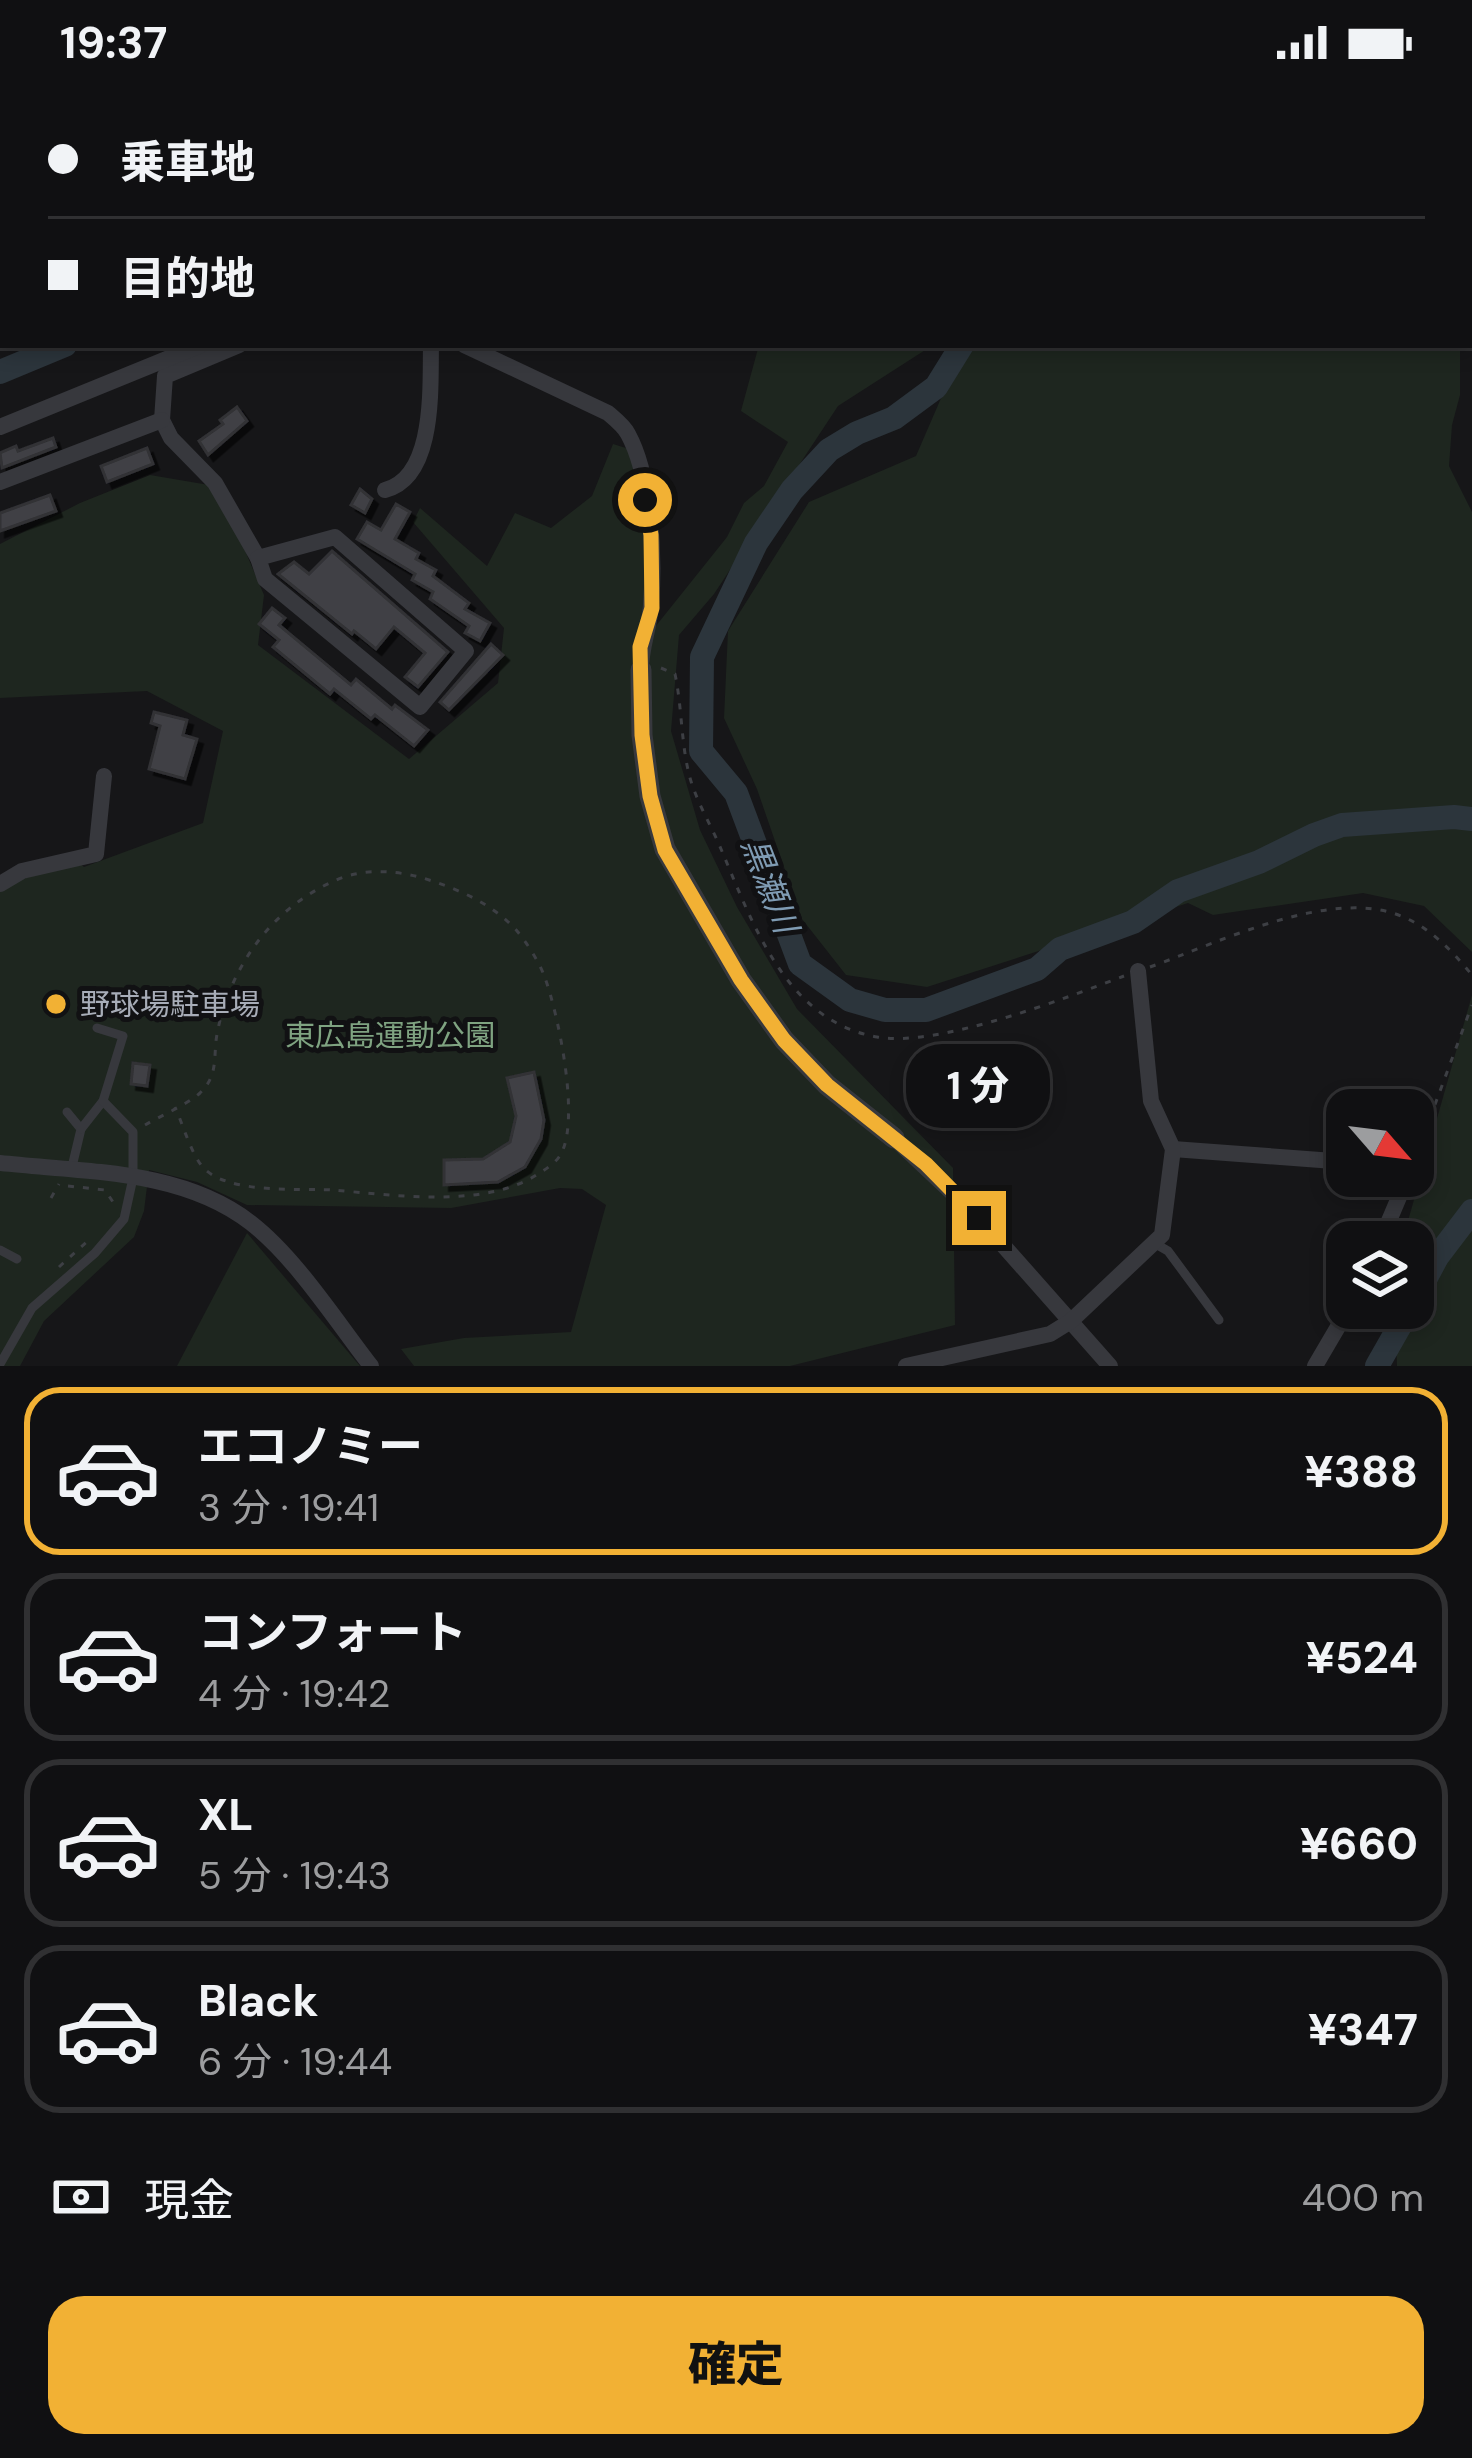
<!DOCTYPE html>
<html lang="ja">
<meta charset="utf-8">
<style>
:root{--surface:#101012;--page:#19191b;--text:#f1f3f6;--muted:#9c9d9f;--line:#303032;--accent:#f2b134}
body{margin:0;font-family:"DM Sans","Noto Sans JP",sans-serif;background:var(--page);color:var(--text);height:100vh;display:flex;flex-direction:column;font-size:45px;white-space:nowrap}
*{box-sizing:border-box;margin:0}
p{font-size:39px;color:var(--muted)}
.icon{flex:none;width:66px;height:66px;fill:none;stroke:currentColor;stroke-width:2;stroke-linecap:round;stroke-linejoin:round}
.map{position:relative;height:1282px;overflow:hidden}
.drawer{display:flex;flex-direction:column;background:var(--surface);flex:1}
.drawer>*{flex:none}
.top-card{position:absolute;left:0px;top:0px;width:1473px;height:264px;box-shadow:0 6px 18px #0003,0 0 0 3px var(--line);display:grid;align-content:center;height:264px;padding:0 48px;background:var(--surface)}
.needle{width:78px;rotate:118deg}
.tools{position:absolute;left:1326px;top:1005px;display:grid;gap:24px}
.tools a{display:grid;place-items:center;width:108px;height:108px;border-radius:24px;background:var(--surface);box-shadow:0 6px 18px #0003,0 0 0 3px var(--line);font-size:60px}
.end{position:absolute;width:54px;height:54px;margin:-27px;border:15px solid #f2b134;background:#111;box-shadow:0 0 0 6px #111}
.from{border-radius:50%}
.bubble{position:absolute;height:84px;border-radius:36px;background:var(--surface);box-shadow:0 6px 18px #0003,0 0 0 3px var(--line);font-size:39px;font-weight:800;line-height:84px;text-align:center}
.top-card b{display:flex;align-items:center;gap:42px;height:114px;font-size:45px}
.top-card b+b{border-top:3px solid var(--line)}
.top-card i{width:30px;height:30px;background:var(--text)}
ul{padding:21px 0 0;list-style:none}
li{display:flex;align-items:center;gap:36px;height:168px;margin:0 24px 18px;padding:0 24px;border:6px solid var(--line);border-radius:36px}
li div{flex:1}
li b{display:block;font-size:45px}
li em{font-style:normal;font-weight:800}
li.selected{border-color:var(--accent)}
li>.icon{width:108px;height:108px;stroke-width:1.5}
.pay{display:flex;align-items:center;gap:30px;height:132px;padding:0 48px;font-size:45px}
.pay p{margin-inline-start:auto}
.cta{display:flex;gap:24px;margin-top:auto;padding:24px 48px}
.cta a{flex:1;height:138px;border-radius:36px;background:var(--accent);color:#111;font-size:48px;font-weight:800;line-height:138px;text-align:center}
.status{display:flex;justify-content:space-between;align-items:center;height:84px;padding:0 60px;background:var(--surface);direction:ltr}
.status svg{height:33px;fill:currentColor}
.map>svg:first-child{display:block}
.green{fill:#1e261f}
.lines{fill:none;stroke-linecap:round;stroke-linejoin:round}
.river{stroke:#2c353c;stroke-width:24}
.building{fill:#404145;stroke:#303034;stroke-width:3;filter:url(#shadow)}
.path{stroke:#3d3f44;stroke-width:3;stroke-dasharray:6 9;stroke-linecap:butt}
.service{stroke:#37383d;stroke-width:9}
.minor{stroke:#37383d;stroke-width:16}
.tertiary{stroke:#37383d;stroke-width:21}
.route{stroke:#f2b134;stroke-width:15}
.poi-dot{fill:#f2b134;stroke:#111113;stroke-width:4.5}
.labels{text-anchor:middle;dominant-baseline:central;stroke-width:10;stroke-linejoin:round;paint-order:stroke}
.poi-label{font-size:30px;fill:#a8adb8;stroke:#111113;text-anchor:start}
.park-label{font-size:30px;fill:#7fa381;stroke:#111113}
.water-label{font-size:33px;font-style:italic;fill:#7f9bb3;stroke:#111113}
</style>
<div class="status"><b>19:37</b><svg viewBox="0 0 49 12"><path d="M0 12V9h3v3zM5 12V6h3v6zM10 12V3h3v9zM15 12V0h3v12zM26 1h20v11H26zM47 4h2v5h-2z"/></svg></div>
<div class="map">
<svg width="1472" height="1282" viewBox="0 0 1472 1282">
<defs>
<filter id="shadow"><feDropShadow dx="5.5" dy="5.5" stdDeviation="0" flood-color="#0009"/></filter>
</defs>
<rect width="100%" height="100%" fill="#161618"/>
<g class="green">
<polygon points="205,0 543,0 538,3"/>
<polygon points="870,0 1338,0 873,3"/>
<polygon points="759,261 933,261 838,322 714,510 679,551 671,647 700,746 737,823 797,925 953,1084 955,1241 790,1282 414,1282 401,1265 464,1254 571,1248 606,1121 582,1105 560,1104 451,1124 247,1121 197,1098 149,1086 144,1127 134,1153 44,1237 20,1282 0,1282 0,806 8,799 79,779 84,783 203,739 223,647 147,607 0,614 0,460 80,419 150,391 209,401 234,441 264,511 258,561 409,675 498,599 504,544 413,438 420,424 487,482 515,429 551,444 592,412 613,360 645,370 655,543 727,453 744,419 764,402 788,358 741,327"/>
<polygon points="964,261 1460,261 1460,311 1452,341 1449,382 1472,428 1472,868 1424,822 1363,809 1213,831 1188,819 927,903 846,891 802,835 757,705 724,634 728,547 809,418 916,372"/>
<polygon points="1472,911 1472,1282 1397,1282 1395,1224 1413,1224 1413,1158 1402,1158"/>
<polygon points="247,1149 360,1282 177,1282"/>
</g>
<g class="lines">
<g class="river">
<polyline points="847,0 851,3"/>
<polyline points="622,3 628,0"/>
<polyline points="962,261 936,303 894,334 857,349 829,366 792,406 756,459 702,573 701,667 736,709 800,880 850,916 885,926 926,926 1037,885 1060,865 1133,838 1178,807 1259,778 1314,751 1342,741 1454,733 1472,735"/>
<polyline points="0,288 65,261"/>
<polyline points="1413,1218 1437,1173 1472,1127"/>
<polyline points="1377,1282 1410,1224"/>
</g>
</g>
<g class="building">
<polygon points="237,323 247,337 208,371 199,357 223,340 220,336"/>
<polygon points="53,354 56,363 2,384 0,369 16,362 18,367"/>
<polygon points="147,364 153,380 107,398 101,382"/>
<polygon points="360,405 372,415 365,429 351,421"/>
<polygon points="50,411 56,427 0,447 0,429"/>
<polygon points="396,420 410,428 395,455 419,469 416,475 436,486 433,492 469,519 465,525 490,539 480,557 465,549 469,542 430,515 433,508 412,496 415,490 357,455 367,438 381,446"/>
<polygon points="332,467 448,568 418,603 405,593 425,569 394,543 376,565 354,547 352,550 278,490 294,478 309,490"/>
<polygon points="272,524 285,534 279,541 351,601 356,595 392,625 395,621 428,646 414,662 375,631 371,635 334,605 330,610 273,563 279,556 259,540"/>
<polygon points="491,560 503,571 449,626 440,618"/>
<polygon points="154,628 187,636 183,651 197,655 185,695 149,685 160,642 151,639"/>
<polygon points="133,979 150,981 147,1002 131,1000"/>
<polygon points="534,988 544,1036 541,1055 525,1083 498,1098 444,1101 444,1076 483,1075 510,1058 516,1032 507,994"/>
</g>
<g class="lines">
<g class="path">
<polyline points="1470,208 1472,209"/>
<path d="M661,584l14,6c7,33 6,68 14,100 6,25 22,51 32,75 32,75 65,172 156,188 60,11 189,-39 247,-61"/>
<path d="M1150,883c68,-24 180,-80 251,-51 30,12 51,35 71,59"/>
<path d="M145,1041c17,-10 40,-19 55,-32 19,-18 13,-37 17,-59 13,-67 54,-125 117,-153 28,-13 60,-11 89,-3 35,11 69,25 94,53 10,12 23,32 28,47 13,35 37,147 14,179 -4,6 -14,13 -21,17 -53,35 -145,21 -205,16 -34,-2 -109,5 -132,-25 -11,-15 -18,-40 -26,-58"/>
<polyline points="1414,1077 1472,921"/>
<polyline points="68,1102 105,1106 115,1121"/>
<polyline points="51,1114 59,1100"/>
<polyline points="59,1183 92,1153"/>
</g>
<g class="service">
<polyline points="1470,44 1472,43"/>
<polyline points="67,1028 81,1045 71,1087"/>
<polyline points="81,1045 103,1017"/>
<polyline points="1154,1159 1168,1167 1219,1236"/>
<polyline points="0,1166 17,1175"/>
<polyline points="0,1280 32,1224 95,1169 124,1135 133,1094 133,1048 103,1017 123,952 97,944"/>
</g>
<g class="minor">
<polyline points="75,0 80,3"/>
<polyline points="0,216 3,215"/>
<polyline points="239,261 165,292 162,336 171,354 215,399 258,474"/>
<path d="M464,261l144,68c7,6 16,13 20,21 23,42 27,122 23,170 -1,23 -10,42 -10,66"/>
<polyline points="0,343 201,261"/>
<polyline points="0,398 162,336"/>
<path d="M385,406c51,-13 45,-104 46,-145"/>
<polygon points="335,453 466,567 420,623 265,495 258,474"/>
<polyline points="0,800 22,787 96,770 104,692"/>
<polyline points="894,1054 979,1134 1110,1282"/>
<polyline points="1173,1065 1347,1078"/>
<path d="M0,1079c83,9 182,6 251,60 45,35 85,98 120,143"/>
<polyline points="1380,1158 1408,1092"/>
<polyline points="906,1282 1050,1250 1071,1237 1162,1151 1173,1065 1151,1017 1138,887"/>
<polyline points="1315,1282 1349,1224"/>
</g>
<polyline class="tertiary" points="641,586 642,651 650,712 665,765 741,896 784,956 827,1001 894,1054"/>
</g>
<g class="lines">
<polyline class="route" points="645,416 651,451 652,524 640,563 642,651 650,712 665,766 741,896 784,956 827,1001 926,1080 979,1134"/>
</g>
<circle class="poi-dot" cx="56" cy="920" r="12"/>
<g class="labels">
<g class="poi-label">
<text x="80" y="920">野球場駐車場</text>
</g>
<g class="park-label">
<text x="390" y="951">東広島運動公園</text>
</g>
<g class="water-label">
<text transform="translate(770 801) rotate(69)">黒瀬川</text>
</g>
</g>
</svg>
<div class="tools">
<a><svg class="needle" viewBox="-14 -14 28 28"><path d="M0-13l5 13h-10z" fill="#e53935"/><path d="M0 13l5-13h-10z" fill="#9c9d9f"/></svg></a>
<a><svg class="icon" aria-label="layers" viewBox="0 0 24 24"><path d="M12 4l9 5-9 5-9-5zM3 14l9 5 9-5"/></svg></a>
</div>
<i class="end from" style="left:645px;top:416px"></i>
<i class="end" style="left:979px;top:1134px"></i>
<div class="bubble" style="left:906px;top:960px;width:144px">1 分</div>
<div class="top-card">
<b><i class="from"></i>乗車地</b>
<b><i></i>目的地</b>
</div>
</div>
<section class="drawer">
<ul>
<li class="selected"><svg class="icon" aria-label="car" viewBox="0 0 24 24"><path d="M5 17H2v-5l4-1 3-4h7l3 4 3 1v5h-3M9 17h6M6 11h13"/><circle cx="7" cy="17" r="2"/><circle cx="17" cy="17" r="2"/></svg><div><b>エコノミー</b><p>3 分 · 19:41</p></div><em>¥388</em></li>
<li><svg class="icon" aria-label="car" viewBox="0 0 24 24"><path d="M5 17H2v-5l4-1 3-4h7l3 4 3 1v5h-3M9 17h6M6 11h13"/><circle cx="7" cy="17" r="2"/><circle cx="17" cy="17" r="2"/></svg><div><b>コンフォート</b><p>4 分 · 19:42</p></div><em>¥524</em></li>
<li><svg class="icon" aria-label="car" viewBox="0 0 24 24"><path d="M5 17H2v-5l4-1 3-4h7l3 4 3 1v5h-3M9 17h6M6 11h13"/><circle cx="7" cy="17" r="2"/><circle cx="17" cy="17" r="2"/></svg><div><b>XL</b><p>5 分 · 19:43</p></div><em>¥660</em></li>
<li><svg class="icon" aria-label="car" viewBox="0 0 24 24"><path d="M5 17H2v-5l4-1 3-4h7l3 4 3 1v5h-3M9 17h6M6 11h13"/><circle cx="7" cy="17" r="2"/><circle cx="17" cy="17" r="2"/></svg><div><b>Black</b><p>6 分 · 19:44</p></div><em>¥347</em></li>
</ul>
<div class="pay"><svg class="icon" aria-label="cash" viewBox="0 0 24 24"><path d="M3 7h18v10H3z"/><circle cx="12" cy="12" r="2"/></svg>現金<p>400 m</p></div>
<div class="cta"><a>確定</a></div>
</section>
